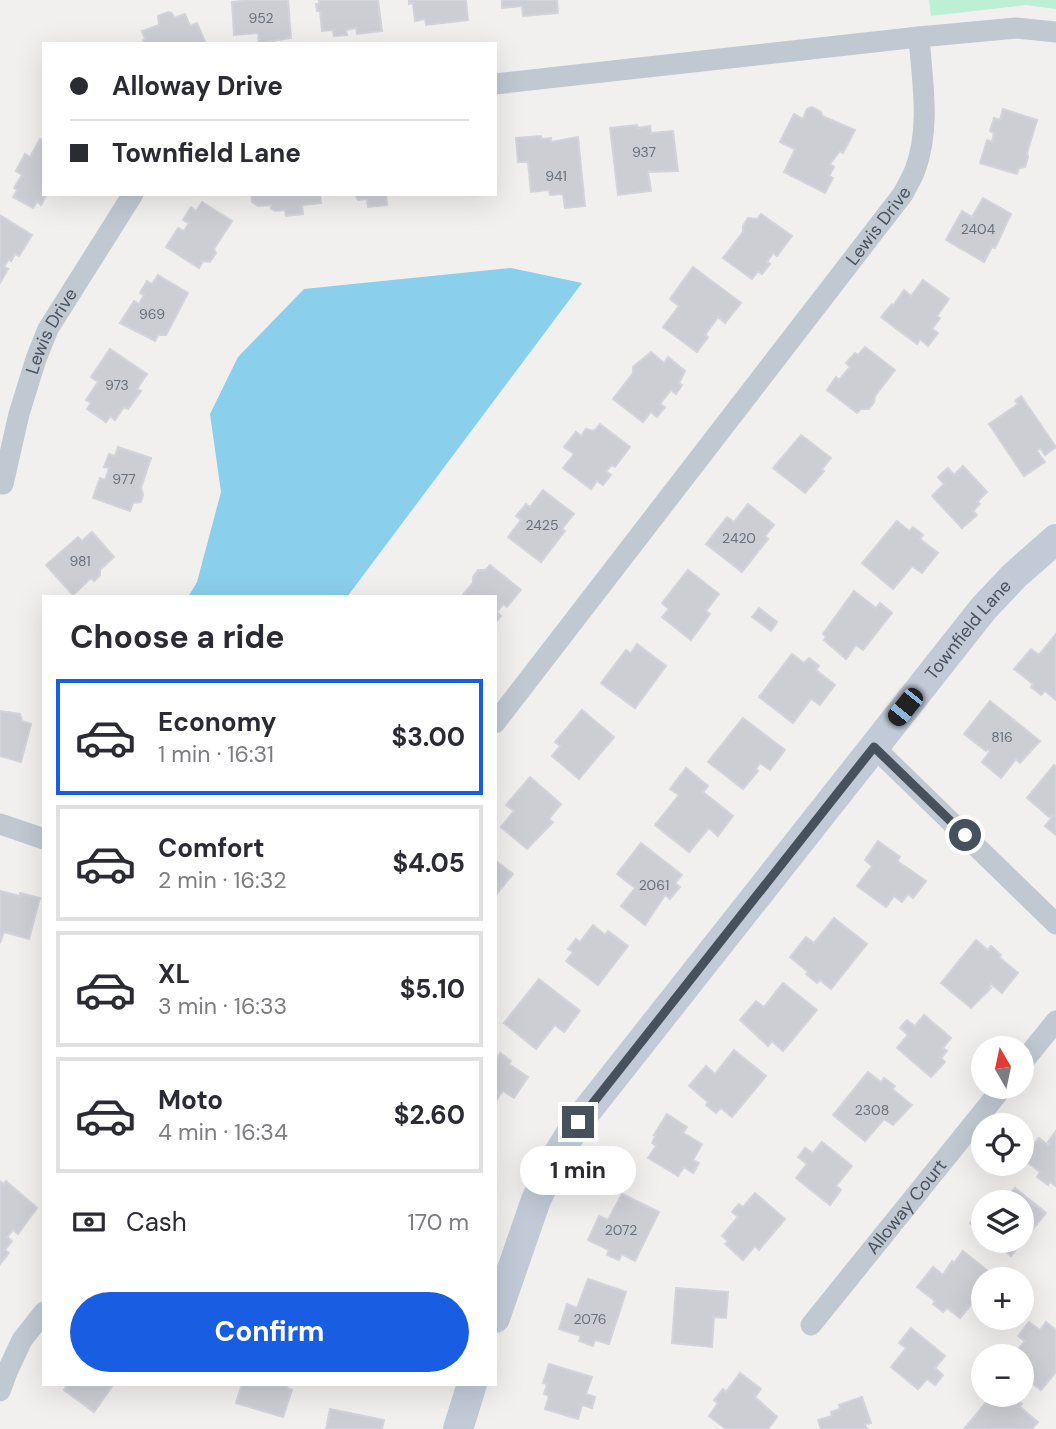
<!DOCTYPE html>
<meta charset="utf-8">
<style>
:root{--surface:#fff;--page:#f7f7f7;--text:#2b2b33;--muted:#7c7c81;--line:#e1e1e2;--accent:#195ee2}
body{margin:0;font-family:"DM Sans",sans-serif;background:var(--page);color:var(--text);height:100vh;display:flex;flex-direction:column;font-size:26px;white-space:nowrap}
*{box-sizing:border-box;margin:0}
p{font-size:23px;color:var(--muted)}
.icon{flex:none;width:38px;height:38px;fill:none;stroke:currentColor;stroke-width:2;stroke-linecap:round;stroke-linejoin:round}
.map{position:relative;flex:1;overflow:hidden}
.panel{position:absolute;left:42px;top:595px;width:455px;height:791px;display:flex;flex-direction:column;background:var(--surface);border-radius:0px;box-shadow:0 7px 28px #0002}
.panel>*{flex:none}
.hud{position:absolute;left:42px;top:42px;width:455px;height:154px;border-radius:0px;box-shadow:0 7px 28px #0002;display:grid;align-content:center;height:154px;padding:0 28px;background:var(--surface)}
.needle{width:46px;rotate:351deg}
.fabs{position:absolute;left:971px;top:1036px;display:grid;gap:14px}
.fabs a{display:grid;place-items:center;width:63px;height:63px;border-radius:50%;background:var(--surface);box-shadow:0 7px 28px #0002;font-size:35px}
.end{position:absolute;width:32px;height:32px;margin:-16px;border:9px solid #47505d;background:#fff;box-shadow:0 0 0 4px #fff}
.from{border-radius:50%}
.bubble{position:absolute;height:49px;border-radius:24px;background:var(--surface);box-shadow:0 7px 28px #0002;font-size:23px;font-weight:700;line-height:49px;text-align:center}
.car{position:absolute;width:21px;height:42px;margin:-21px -10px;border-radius:9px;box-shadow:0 0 5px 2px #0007;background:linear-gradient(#222 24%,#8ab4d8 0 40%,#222 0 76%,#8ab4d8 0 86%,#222 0)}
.hud b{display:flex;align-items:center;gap:24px;height:66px;font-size:26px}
.hud b+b{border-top:2px solid var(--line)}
.hud i{width:18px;height:18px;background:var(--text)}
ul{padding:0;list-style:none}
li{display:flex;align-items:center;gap:21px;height:116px;margin:0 14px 10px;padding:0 14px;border:4px solid var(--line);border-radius:0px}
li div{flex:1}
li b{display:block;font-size:26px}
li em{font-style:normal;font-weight:700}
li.active{border-color:var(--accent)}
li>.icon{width:63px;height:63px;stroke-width:1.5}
h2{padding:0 28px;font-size:32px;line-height:84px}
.pay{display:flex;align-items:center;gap:18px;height:77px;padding:0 28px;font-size:26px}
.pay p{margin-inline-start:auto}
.action{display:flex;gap:14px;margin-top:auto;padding:14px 28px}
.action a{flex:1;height:80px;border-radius:42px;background:var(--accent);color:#fff;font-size:28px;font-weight:700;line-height:80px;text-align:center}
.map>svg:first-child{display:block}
.green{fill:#bdefd5}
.water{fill:#8acfec}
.building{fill:#ccced4;stroke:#d3d4db;stroke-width:2}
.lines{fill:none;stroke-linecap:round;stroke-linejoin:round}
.street{stroke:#c0c8d1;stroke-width:21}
.secondary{stroke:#c2cad8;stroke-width:30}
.route{stroke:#47505d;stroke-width:9}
.labels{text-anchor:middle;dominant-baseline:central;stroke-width:5;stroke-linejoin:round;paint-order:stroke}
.number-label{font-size:14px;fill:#68707b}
.street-label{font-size:18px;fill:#47505d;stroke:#fff}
</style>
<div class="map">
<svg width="1056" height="1429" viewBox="0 0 1056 1429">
<rect width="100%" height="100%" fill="#f2efef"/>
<polygon class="green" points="929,0 1056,0 1056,9 1026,5 931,16"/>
<polygon class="water" points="511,268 582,283 347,597 188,597 197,582 221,492 210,414 238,357 304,289"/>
<g class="building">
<polygon points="254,0 288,0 291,38 259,43 258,33 234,35 232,2"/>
<polygon points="319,0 378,0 382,31 357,34 356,28 346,30 347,35 334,36 333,30 322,31 320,11 317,11 316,4 319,4"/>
<polygon points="409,0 466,0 468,20 426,25 425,19 415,21 413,3 409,4"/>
<polygon points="502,0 557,0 558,13 523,16 522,6 502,8"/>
<polygon points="168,12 172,13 174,18 185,14 190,26 197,23 206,44 144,44 143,40 145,39 142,31 159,25 158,16"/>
<polygon points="812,107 821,112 822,116 855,130 843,153 840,151 830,164 834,167 829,176 833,178 825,193 784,172 795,149 780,142 794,114 803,119 807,109"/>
<polygon points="1003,109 1037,120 1027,153 1028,157 1025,167 1019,168 1017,174 980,163 987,140 992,142 994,133 990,131 994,118 1000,120"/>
<polygon points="637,125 638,128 650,126 651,133 673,131 678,171 648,172 651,191 618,195 610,128"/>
<polygon points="541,136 541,139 551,138 551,142 578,137 585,206 565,208 563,194 550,195 549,190 531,192 528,162 518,162 516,138"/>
<polygon points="40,139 44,141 44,194 47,194 41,205 37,202 33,208 13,197 17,190 14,188 22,175 16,171 25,154 30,157"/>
<polygon points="251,194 320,194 321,203 302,205 303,214 286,216 285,210 275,211 271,209 271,205 258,206 252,202"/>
<polygon points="347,194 386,194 387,205 368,207 367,199 358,200 355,195"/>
<polygon points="983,198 1011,214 995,248 992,247 984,262 946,240 962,211 972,217"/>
<polygon points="202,202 232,221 214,249 216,253 210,262 203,261 199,268 166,247 178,228 184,231 189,223 183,220 191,207 196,211"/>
<polygon points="761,214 792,236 777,256 773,253 767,262 770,264 762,274 758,271 752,279 723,258 743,232 743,226 748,218 757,219"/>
<polygon points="0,215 32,235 19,256 15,254 11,261 9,259 4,267 8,269 0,283"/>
<polygon points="693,267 741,303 725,323 718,317 705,335 708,337 697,352 663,327 679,306 670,299"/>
<polygon points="158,275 188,293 166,335 158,335 155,341 120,323 134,301 139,304 144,295 140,293 147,281 152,284"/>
<polygon points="923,280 949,299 937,316 940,318 932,329 938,333 928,346 920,339 917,344 881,317 892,304 893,306 904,290 911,296"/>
<polygon points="865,347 895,370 875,396 874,402 869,409 861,409 857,413 827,390 836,377 839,380 850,367 846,363 855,353 858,355"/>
<polygon points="110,349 147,374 137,389 141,391 128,409 124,407 115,420 110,416 106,422 87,409 91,403 86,400 98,382 91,377"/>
<polygon points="651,352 664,363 668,357 685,371 679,383 682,385 676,394 671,390 660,404 665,407 657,417 651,412 643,422 613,399 633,373 633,367"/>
<polygon points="1021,396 1056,447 1045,455 1040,448 1037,451 1045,462 1024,476 989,424 1018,404 1015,401"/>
<polygon points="600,424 630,447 615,467 612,465 606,471 611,475 603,485 597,481 591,489 563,468 574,454 564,447 576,432 581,436 586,429 594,431"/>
<polygon points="801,435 831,458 822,469 824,471 805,493 773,468"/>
<polygon points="118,447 151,458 141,488 143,495 141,502 133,503 130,511 93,498 100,478 105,480 109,468 104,467 109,454 115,456"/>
<polygon points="963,466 987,492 977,502 980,504 973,511 977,515 962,528 932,496 944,484 938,477 948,468 954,475"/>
<polygon points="543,490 574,514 562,529 565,531 541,562 508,537 521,520 516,516 526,504 530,507"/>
<polygon points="748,504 774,525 765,536 768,539 742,572 706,544 727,517 734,522"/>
<polygon points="897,521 909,531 913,527 923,535 920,539 938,553 922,573 912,566 893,589 862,563"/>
<polygon points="92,532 114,557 100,570 100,575 94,581 91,578 73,595 46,565 78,537 82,541"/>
<polygon points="490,565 521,590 507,607 503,604 497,612 501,616 495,623 495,597 461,597 473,583 473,577 478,570 485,570"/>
<polygon points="688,570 719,594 706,611 710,614 691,640 662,617 669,609 662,603"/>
<polygon points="854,591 876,608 880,603 892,613 863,650 856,645 846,659 824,640 826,637 823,634"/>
<polygon points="759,608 777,622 771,631 752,617"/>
<polygon points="1056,634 1056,700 1045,691 1041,695 1031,687 1033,684 1014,669 1031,649 1039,655"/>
<polygon points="637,644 666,666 635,708 601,683 626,650 631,653"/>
<polygon points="792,654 804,663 809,658 819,666 816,670 835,685 820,705 811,699 793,723 759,697"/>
<polygon points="990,701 1040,741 1020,763 1016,759 1001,778 982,762 990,751 987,749 986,751 964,734"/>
<polygon points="582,710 614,737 579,779 552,756 560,746 555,742"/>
<polygon points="0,711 20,714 22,721 31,724 21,762 0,756"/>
<polygon points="743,718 785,750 770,770 760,763 756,769 758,771 743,789 708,762"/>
<polygon points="1054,765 1056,766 1056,835 1045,826 1053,816 1049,817 1027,798"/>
<polygon points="686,768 708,786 703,792 733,816 718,836 709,828 689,852 655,825 679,795 670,789"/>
<polygon points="530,777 561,804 549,819 553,822 527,849 501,827 514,811 506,805"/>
<polygon points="878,841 900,857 897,861 926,881 913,898 908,894 902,902 894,896 886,907 857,886 872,866 865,860"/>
<polygon points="641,843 682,875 675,883 680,887 670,899 665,895 645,925 621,906 635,888 617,874"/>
<polygon points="495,860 513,874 495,896"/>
<polygon points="0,891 20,896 20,893 40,898 29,939 4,932 0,943"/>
<polygon points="834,918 867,944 831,989 820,980 817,983 806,974 808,972 790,957 806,937 814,943"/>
<polygon points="593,925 605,935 608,931 628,946 598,985 566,961 573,952 568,949 576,939 580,942"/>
<polygon points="976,940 988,950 991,946 1001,955 999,957 1018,973 1002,993 991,984 989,987 991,988 971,1008 941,983"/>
<polygon points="539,979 580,1011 564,1032 555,1025 536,1049 504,1023"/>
<polygon points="783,983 817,1010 783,1051 772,1041 768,1046 740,1020 756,1001 764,1007"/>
<polygon points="924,1015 951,1038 943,1048 947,1051 941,1058 945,1062 931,1077 897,1048 908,1035 900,1028 907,1020 915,1026"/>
<polygon points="734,1050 766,1076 732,1117 721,1108 716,1113 706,1105 708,1102 689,1086 706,1066 715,1074"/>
<polygon points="500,1053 511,1061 509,1064 528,1077 514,1098 503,1091 495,1102 495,1056 497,1058"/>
<polygon points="868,1072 881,1082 884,1078 895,1086 892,1089 912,1105 893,1125 884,1119 865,1141 833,1115"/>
<polygon points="667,1114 687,1127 683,1133 702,1144 693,1160 699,1163 693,1173 684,1167 678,1176 648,1158 656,1146 652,1143 656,1135 654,1135"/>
<polygon points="1056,1131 1056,1186 1050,1182 1048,1185 1037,1177 1040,1172 1022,1158 1039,1138 1048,1145 1050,1144 1048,1142"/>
<polygon points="822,1142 852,1166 836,1186 841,1190 830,1205 796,1178 807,1164 798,1157 805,1148 813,1153"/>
<polygon points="0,1181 4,1184 6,1181 37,1208 18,1234 13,1230 7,1237 12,1241 5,1250 9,1253 0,1264"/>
<polygon points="1015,1188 1046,1213 1011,1256 999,1246 996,1250 985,1241 1022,1241 1022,1202 1001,1202 1006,1195 1008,1196"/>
<polygon points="755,1193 785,1219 759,1250 755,1246 743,1260 725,1244 728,1241 722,1236 738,1217 732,1212 739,1204 743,1207"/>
<polygon points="622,1194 659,1212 635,1261 622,1254 619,1260 607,1255 609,1250 588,1240 599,1216 608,1220"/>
<polygon points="984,1206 984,1233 970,1223"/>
<polygon points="963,1251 994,1276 991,1279 984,1279 984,1289 960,1318 947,1308 943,1312 933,1304 935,1301 917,1287 933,1267 943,1275 952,1261 954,1263"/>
<polygon points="588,1279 626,1292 609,1344 595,1340 593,1346 579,1341 581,1336 559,1329 567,1304 577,1308"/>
<polygon points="676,1288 728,1292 726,1318 714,1317 712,1347 672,1343"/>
<polygon points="1029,1322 1040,1330 1046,1322 1056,1330 1056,1372 1041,1390 1022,1375 1022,1356 1019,1356 1022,1352 1018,1349 1025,1341 1018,1336"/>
<polygon points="911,1328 945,1356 935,1368 943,1375 935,1385 927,1379 918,1389 891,1367 906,1348 899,1343"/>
<polygon points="549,1364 592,1377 586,1394 595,1397 592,1408 582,1405 578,1419 545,1409 549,1396 544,1394 547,1384 543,1383"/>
<polygon points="740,1373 761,1389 755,1397 777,1417 768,1429 726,1429 709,1416 718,1403 714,1400 723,1389 726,1392"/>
<polygon points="68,1384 119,1384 113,1385 94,1412 64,1390"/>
<polygon points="242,1384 288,1384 287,1388 292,1390 283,1417 236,1403"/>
<polygon points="992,1395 1000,1395 1008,1401 1012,1396 1022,1404 1019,1406 1038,1422 1032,1429 964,1429"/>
<polygon points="862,1397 871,1423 865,1424 867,1429 821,1429 818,1420 832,1416 831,1412 840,1409 839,1405"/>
<polygon points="330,1409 384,1420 382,1429 326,1429"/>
</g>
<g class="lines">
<g class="street">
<polyline points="495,84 919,37 1016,28 1056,32"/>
<path id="s1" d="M3,484l16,-70 17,-55 12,-30 85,-135"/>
<path id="s2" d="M495,723l408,-529c4,-8 9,-16 12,-24 16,-42 7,-90 4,-133"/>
<polyline points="874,747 1056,924"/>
<polyline points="0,824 44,839"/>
<polyline points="1022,1063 1056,1021"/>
<path id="s3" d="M811,1325l192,-238"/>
<polyline points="0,1391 7,1372 22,1340 44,1312"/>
</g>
<g class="secondary">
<path id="s4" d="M495,1318l41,-118 21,-44 21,-34 405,-513 31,-33 42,-37"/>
<polyline points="458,1429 472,1384"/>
</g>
</g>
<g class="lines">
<polyline class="route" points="578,1122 874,747 965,835"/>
</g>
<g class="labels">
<g class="number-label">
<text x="261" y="18">952</text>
<text x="644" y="152">937</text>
<text x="556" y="176">941</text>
<text x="978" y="229">2404</text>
<text x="152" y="314">969</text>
<text x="117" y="385">973</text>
<text x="124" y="479">977</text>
<text x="542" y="525">2425</text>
<text x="739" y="538">2420</text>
<text x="80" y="561">981</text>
<text x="1002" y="737">816</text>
<text x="654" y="885">2061</text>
<text x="872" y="1110">2308</text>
<text x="621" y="1230">2072</text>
<text x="590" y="1319">2076</text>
</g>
<g class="street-label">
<text stroke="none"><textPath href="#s2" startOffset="628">Lewis Drive</textPath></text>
<text stroke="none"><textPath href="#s1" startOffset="161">Lewis Drive</textPath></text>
<text stroke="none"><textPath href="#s4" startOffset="842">Townfield Lane</textPath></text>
<text stroke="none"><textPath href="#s3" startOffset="152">Alloway Court</textPath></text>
</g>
</g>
</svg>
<div class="fabs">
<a><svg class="needle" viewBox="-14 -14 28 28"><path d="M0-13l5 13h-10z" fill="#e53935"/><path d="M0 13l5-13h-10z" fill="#7c7c81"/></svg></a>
<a><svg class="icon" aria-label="locate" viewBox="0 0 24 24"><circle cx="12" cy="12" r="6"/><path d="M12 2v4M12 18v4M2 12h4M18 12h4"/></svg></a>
<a><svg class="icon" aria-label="layers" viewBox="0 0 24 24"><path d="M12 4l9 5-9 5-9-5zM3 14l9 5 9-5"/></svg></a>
<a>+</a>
<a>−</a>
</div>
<i class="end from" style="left:965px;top:835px"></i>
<i class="end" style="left:578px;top:1122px"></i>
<div class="bubble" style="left:520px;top:1146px;width:116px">1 min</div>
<i class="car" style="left:905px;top:707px;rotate:219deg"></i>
<div class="hud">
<b><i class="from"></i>Alloway Drive</b>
<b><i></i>Townfield Lane</b>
</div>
<section class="panel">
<h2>Choose a ride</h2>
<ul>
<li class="active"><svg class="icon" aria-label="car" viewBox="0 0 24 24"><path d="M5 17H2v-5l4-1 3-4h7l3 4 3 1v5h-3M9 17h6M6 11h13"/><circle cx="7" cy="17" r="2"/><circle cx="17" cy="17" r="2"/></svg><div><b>Economy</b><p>1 min · 16:31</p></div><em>$3.00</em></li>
<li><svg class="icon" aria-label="car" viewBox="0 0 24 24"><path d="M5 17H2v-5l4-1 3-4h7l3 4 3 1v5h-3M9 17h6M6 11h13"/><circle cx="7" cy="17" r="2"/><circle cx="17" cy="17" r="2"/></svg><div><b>Comfort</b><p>2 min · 16:32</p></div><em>$4.05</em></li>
<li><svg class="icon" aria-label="car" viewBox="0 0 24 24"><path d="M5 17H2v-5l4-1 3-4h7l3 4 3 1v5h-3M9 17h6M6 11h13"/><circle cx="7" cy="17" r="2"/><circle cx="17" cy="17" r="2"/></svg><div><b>XL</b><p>3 min · 16:33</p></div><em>$5.10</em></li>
<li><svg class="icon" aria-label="car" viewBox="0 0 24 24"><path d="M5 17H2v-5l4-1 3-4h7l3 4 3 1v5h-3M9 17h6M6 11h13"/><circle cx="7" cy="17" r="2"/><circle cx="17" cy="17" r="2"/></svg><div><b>Moto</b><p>4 min · 16:34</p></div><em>$2.60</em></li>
</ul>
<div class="pay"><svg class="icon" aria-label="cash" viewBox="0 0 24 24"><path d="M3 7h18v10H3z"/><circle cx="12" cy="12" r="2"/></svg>Cash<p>170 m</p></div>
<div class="action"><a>Confirm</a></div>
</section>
</div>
